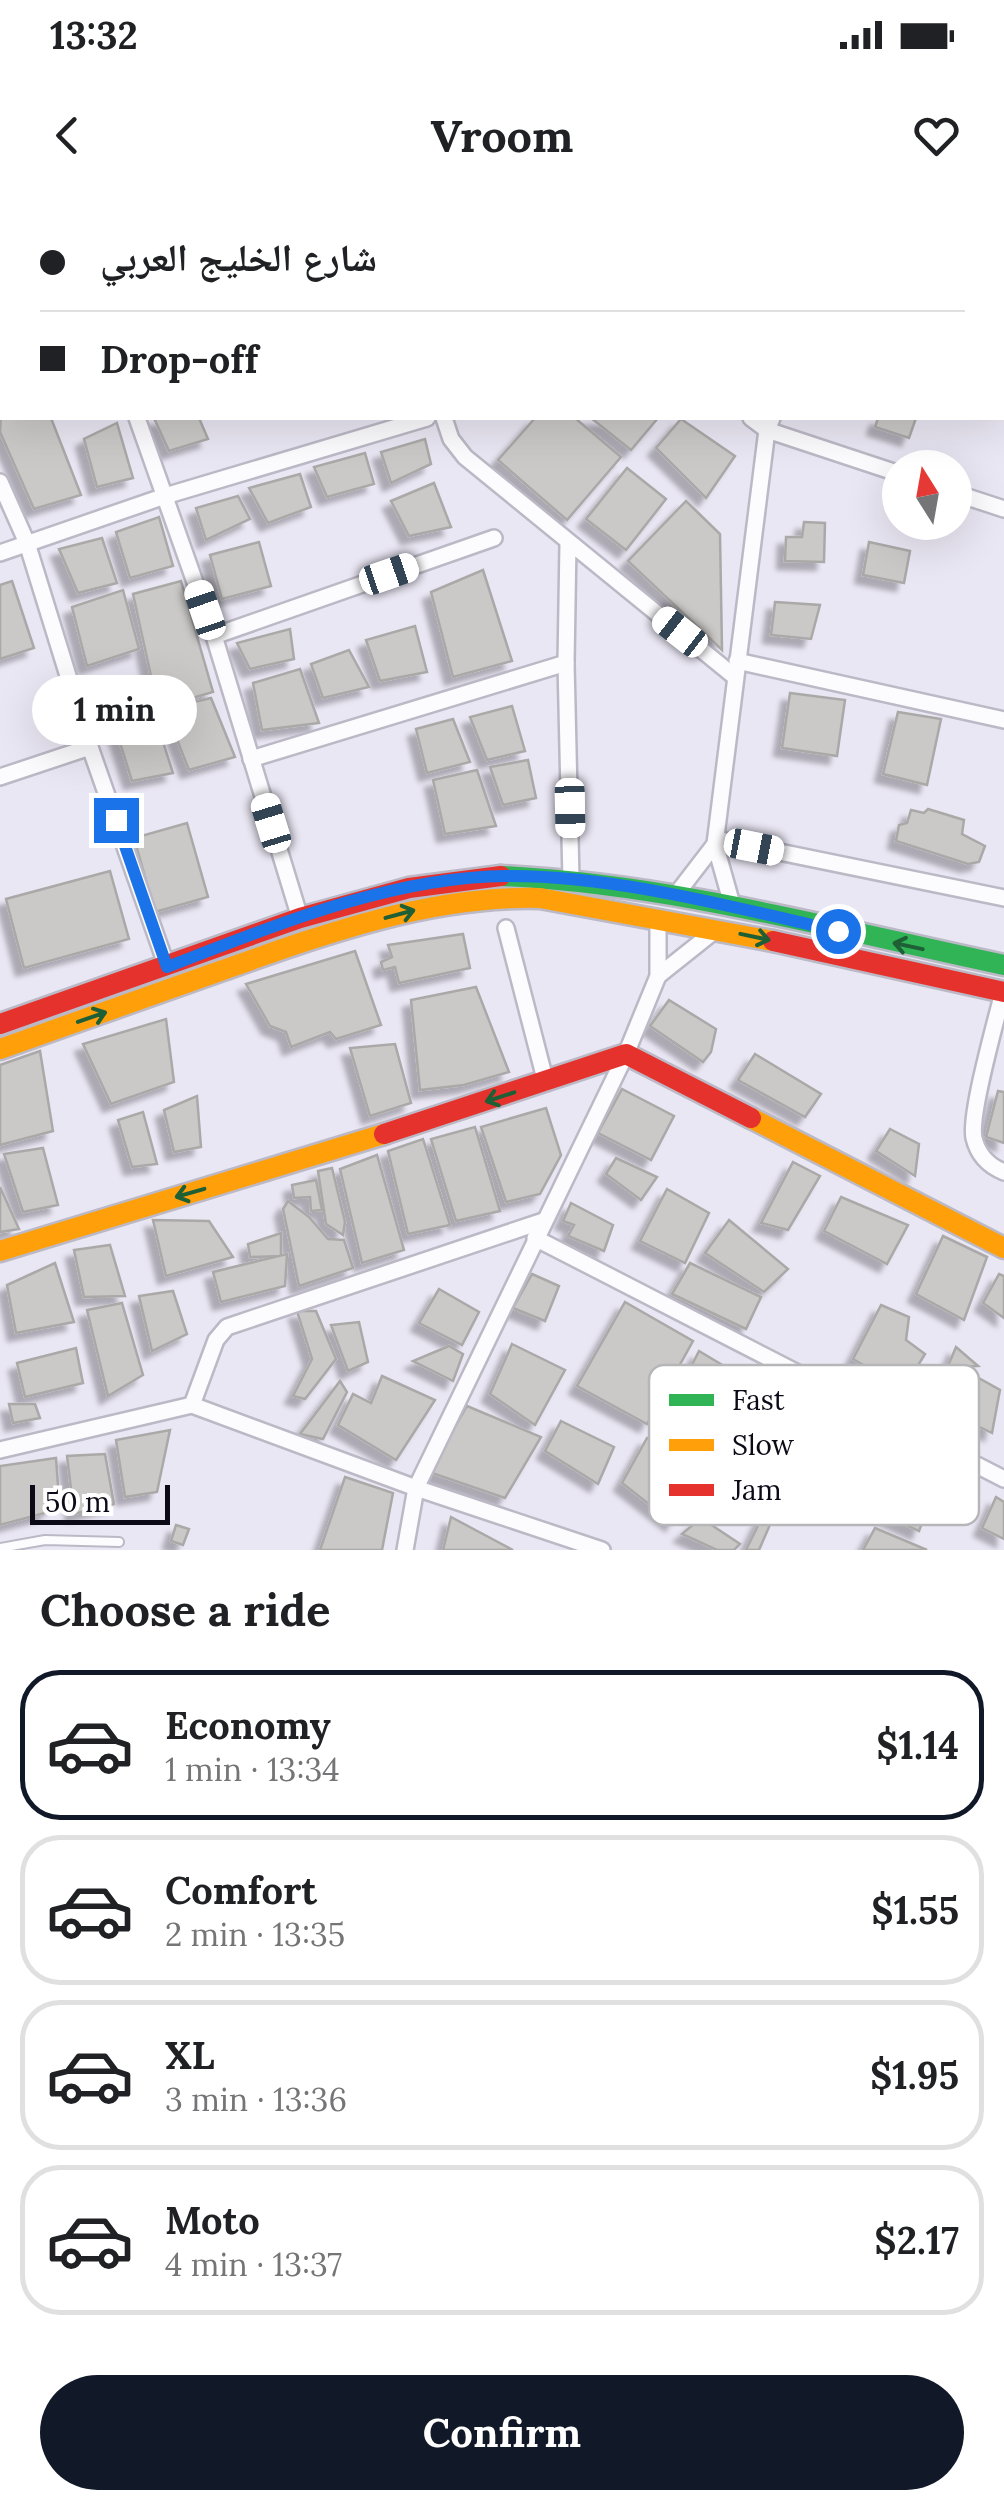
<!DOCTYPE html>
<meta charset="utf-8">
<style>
:root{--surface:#fff;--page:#f6f6f6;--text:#202124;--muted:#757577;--line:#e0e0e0;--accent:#111827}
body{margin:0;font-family:Lora,"Noto Naskh Arabic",serif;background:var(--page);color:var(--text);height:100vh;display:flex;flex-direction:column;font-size:38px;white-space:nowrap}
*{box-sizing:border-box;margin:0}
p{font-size:32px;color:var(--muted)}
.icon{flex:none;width:55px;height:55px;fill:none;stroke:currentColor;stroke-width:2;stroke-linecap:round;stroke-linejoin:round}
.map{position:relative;height:1350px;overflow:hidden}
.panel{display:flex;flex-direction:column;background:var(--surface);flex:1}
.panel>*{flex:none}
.hud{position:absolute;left:0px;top:0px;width:1005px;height:220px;box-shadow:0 10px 40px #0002;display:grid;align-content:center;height:220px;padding:0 40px;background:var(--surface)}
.needle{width:65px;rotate:349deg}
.controls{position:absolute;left:882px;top:250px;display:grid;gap:20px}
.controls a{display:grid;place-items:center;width:90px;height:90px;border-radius:50%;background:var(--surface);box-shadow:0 10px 40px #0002;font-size:50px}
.scale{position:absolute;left:30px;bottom:25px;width:140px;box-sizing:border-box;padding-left:10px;border:5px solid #0d0a17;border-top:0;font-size:28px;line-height:35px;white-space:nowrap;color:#0d0a17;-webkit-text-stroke:8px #fff;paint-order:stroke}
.end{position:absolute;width:45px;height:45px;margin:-22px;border:12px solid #1a73e8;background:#fff;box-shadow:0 0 0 5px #fff}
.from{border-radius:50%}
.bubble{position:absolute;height:70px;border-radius:35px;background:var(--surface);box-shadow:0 10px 40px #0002;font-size:32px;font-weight:700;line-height:70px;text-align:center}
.car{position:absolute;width:30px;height:60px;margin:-30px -15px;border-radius:12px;box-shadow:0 0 8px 2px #0007;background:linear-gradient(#fff 24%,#345 0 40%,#fff 0 76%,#345 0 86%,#fff 0)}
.hud b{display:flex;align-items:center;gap:35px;height:95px;font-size:38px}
.hud b+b{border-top:2px solid var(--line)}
.hud i{width:25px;height:25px;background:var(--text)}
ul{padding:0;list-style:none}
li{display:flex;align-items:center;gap:30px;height:150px;margin:0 20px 15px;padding:0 20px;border:5px solid var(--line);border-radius:40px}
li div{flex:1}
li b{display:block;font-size:38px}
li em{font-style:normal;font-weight:700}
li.active{border-color:var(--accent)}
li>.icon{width:90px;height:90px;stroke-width:1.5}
h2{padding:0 40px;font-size:45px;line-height:120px}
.cta{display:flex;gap:20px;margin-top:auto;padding:20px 40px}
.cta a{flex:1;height:115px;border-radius:60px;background:var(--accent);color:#fff;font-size:40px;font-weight:700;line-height:115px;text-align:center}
.status{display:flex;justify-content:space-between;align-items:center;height:70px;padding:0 50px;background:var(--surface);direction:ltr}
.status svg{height:28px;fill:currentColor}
header{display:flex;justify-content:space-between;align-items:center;height:130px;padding:0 40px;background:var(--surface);font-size:45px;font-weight:700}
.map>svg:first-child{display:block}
.building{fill:#cac9c7;stroke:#aaa9a8;stroke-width:2.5;filter:url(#shadow)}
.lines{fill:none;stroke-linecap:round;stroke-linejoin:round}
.lane-casing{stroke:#bcb9c6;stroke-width:12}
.street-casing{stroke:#bcb9c6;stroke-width:20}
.fast-casing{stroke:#bcb9c6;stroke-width:25}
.slow-casing{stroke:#bcb9c6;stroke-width:25}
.jam-casing{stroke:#bcb9c6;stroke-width:25}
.lane{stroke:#fcfbfd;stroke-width:8}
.street{stroke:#fcfbfd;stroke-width:15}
.fast{stroke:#30b455;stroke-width:20}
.slow{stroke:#ff9f0a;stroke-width:20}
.jam{stroke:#e5322d;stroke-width:20}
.oneway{stroke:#1e5f36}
.route{stroke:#1a73e8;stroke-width:12}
.key{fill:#fff;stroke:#b6b6b9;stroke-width:2.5}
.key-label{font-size:28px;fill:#0d0a17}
</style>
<div class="status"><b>13:32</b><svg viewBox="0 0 49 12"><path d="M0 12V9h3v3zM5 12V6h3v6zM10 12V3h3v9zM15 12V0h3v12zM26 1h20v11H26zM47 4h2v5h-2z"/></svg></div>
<header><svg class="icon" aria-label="back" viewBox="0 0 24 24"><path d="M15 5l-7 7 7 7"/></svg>Vroom<svg class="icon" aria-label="heart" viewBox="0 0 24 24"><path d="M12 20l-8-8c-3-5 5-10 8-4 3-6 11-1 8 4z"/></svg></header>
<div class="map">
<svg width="1004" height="1350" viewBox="0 0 1004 1350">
<defs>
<filter id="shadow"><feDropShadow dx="-8" dy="8" stdDeviation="2.5" flood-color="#0004"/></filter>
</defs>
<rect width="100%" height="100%" fill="#eae7f4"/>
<g class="building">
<polygon points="0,0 35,2 2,2 0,46"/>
<polygon points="610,0 677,0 677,2 615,2"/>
<polygon points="2,197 2,218 51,218 81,295 34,309 0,232"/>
<polygon points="154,218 199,218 208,239 169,251"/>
<polygon points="535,218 575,218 621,257 567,320 498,260"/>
<polygon points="591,218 658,218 631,250"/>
<polygon points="878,218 916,218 909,238 875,227"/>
<polygon points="681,219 735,256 706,298 656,248"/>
<polygon points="117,223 133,278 97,287 84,239"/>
<polygon points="425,239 431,264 391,283 381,252"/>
<polygon points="365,253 374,284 327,297 314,267"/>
<polygon points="627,268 666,299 626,350 586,319"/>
<polygon points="300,274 311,307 268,323 249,288"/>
<polygon points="434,283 451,327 409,336 391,301"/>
<polygon points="238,296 250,319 206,340 196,308"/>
<polygon points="686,301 720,334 722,450 628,361"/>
<polygon points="159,317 173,366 130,378 116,332"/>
<polygon points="804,322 825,323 824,362 785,361 786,337 802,337"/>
<polygon points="102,338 117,383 78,393 59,349"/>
<polygon points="259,342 271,386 222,399 210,355"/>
<polygon points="869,342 910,351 904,383 863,375"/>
<polygon points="483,370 512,461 453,477 431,392"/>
<polygon points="12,381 34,448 0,459 0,385"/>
<polygon points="181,381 213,492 158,508 133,394"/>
<polygon points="123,390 139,449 87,466 72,407"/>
<polygon points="775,402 820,405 811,439 771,435"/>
<polygon points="415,426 427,472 380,481 366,440"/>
<polygon points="290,429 294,459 250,469 237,443"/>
<polygon points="349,450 369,487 323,498 311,464"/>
<polygon points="300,469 319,523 262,530 253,483"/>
<polygon points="790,493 845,500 837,556 782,548"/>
<polygon points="211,498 235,557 189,570 165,509"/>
<polygon points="512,506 525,551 487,560 470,517"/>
<polygon points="898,512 941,519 927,585 883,574"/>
<polygon points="155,517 173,573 132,581 115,527"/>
<polygon points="453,519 470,562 427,573 416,529"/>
<polygon points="528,560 536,598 503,605 490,567"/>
<polygon points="477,570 496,626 445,634 433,580"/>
<polygon points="928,609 964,620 962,634 985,646 979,662 968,664 896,641 899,625 907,623 911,610 924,613"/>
<polygon points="187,623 208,697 155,712 134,638"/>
<polygon points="110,671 129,739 24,768 6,699"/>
<polygon points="463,734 470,768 399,783 395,767 383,770 381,762 392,757 388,745"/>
<polygon points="355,751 381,825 336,839 330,832 291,847 286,832 270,826 246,784"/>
<polygon points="476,787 509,872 464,885 420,890 411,800"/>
<polygon points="669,800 716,829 711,852 703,862 650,826"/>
<polygon points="166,819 174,882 111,904 83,844"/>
<polygon points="395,844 411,903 370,916 350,848"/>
<polygon points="40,851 53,931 0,945 0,865"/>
<polygon points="755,854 821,894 805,917 738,880"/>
<polygon points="622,889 674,916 651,960 598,933"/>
<polygon points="998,891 1004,892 1004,943 986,937"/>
<polygon points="197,896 201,947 174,952 164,910"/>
<polygon points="546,908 561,955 540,994 506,1002 481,927"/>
<polygon points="143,912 157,964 132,967 118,920"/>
<polygon points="475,927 500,1011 456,1021 431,939"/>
<polygon points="890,929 919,944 915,976 876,951"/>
<polygon points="423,939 450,1025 408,1034 388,951"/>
<polygon points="43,948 58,1005 23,1012 4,954"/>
<polygon points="377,955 404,1050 362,1063 340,969"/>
<polygon points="616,958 657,977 641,1000 606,974"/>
<polygon points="793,962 820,976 788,1030 761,1023"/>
<polygon points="332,968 345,1022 343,1035 326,1024 318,971"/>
<polygon points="316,980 322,1010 311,1011 310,997 294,998 292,985"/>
<polygon points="0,987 19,1029 0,1032"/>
<polygon points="667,989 709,1013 685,1063 640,1041"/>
<polygon points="841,997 908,1025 887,1064 824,1031"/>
<polygon points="288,1001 309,1017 328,1039 344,1040 353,1068 299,1086 283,1009"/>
<polygon points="571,1003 613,1025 604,1051 568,1036 574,1025 563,1021"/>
<polygon points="153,1020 209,1021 233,1057 166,1076"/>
<polygon points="729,1020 788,1069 764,1092 705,1053"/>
<polygon points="281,1033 281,1056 250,1057 248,1044"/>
<polygon points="943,1036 987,1057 964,1120 916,1094"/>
<polygon points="110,1045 125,1096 84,1097 74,1050"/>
<polygon points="287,1054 285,1086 221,1102 213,1072"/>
<polygon points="55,1063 74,1122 16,1133 7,1085"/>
<polygon points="690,1063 761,1097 746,1129 672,1094"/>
<polygon points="532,1074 559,1086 545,1121 513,1108"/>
<polygon points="999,1074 1004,1076 1004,1118 983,1103"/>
<polygon points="439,1089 479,1112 462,1145 419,1123"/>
<polygon points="173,1091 187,1134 152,1151 139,1096"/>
<polygon points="625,1102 693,1141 647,1224 577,1186"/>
<polygon points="122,1103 143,1175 108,1196 87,1110"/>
<polygon points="881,1105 909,1117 906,1140 925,1154 904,1188 853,1159"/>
<polygon points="297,1111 316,1111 336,1159 305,1199 293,1196 312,1159"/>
<polygon points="359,1122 368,1162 348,1171 331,1125"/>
<polygon points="512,1144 565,1170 535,1225 490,1194"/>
<polygon points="449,1146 463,1154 453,1181 413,1161"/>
<polygon points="956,1147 978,1166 960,1167 956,1184 942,1180"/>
<polygon points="76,1148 83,1183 25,1197 17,1163"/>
<polygon points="699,1151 734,1172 697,1247 661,1226"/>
<polygon points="968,1172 1000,1190 992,1233 945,1210"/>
<polygon points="382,1176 435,1200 396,1260 338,1225 353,1194 371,1203"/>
<polygon points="340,1181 347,1192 323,1239 300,1234"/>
<polygon points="9,1204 35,1204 40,1218 13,1223"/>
<polygon points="467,1206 541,1237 505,1298 429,1272"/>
<polygon points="561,1221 614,1247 598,1284 545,1251"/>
<polygon points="170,1230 157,1292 125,1297 116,1240"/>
<polygon points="647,1238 702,1256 700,1274 673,1323 622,1283"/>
<polygon points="105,1254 114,1304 74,1314 67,1256"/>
<polygon points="56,1258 59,1299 45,1313 0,1325 0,1266"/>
<polygon points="345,1277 393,1293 382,1350 320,1350"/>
<polygon points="774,1293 782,1297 759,1350 746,1350"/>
<polygon points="996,1297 1004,1302 1004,1339 982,1328"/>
<polygon points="888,1299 925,1315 919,1331 881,1314"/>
<polygon points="451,1317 513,1350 443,1350"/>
<polygon points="701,1318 740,1344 734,1350 717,1350 682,1334"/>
<polygon points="176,1325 189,1329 183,1345 171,1341"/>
<polygon points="875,1328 927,1350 863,1350"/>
</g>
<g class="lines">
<defs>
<polyline id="lane" points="0,1348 45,1340 119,1342"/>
<g id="street">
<polyline points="50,0 51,2"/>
<polyline points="217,0 217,2"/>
<polyline points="384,0 385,2"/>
<polyline points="542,0 542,2"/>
<polyline points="565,0 570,2"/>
<polyline points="689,0 689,2"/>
<polyline points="464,2 468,2"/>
<polyline points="764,2 765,0"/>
<polyline points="873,2 875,0"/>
<polyline points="1002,60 1004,60"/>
<polyline points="137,218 214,436 300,718"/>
<polyline points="444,218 451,239 465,257 735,477"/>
<polyline points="772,218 767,230 900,274"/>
<polyline points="0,282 27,343 90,547 167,767"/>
<polyline points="955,293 1004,309"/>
<polyline points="568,343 566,463 571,680"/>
<polyline points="0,353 165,296 427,218"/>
<polyline points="214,436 494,338"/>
<polyline points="737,461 1004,520"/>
<polyline points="251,559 566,463"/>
<polyline points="0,577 90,547"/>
<polyline points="716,639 1004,698"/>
<polyline points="675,696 715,644"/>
<polyline points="733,708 715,644 767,230 751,218"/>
<polyline points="506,728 546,883"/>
<polyline points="658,776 717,729"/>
<path d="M1003,792c-7,29 -34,123 -29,146 4,17 15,28 30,34"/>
<polyline points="535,1038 1004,1279"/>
<polyline points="192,1205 216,1140 227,1127 543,1021"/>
<polyline points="0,1250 192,1205 416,1288 602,1350"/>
<polyline points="405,1350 416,1288 626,854 658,776 658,719"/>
</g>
<path id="fast" d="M501,676c170,8 337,54 503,89"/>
<g id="slow">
<path d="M0,849c74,-26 148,-52 223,-79 101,-36 208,-75 317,-72l233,43"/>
<polyline points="751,918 1004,1048"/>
<polyline points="0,1051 384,934"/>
</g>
<g id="jam">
<polyline points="773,741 1004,792"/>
<polyline points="0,824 300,718 409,688 501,676"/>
<polyline points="384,934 626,854 751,918"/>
</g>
</defs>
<use href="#lane" class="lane-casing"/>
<use href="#street" class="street-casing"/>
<use href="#fast" class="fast-casing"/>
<use href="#slow" class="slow-casing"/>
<use href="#jam" class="jam-casing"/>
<use href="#lane" class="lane"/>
<use href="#street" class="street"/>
<use href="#fast" class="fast"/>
<use href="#slow" class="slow"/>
<use href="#jam" class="jam"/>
</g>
<defs><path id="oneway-shaft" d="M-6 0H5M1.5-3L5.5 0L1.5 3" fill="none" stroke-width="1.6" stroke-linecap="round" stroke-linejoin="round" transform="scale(2.5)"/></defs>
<g class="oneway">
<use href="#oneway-shaft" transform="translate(400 714) rotate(-15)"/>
<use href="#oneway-shaft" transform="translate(755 737) rotate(12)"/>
<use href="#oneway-shaft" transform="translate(908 746) rotate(-168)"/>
<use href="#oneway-shaft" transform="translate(92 817) rotate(-19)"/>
<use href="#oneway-shaft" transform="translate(500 897) rotate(162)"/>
<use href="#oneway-shaft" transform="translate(190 993) rotate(164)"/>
</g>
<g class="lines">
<path class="route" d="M116,620l51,147c107,-41 223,-90 339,-91 107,-1 227,31 332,55"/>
</g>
<rect x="649" y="1165" width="330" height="160" rx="15" class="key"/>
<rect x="669" y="1194" width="45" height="12" fill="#30b455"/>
<rect x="669" y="1239" width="45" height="12" fill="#ff9f0a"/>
<rect x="669" y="1284" width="45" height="12" fill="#e5322d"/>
<g class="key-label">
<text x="732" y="1210">Fast</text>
<text x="732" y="1255">Slow</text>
<text x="732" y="1300">Jam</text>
</g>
</svg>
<div class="controls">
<a><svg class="needle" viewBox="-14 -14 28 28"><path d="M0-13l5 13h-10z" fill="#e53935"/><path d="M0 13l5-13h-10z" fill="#757577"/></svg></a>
</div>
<div class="scale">50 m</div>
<i class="end from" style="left:838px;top:731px"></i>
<i class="end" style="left:116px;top:620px"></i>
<div class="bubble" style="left:32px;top:475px;width:165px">1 min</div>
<i class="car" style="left:389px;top:374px;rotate:71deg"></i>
<i class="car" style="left:205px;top:410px;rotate:341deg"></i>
<i class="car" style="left:680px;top:432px;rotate:308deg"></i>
<i class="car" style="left:570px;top:608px;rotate:179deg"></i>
<i class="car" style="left:271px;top:623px;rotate:343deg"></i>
<i class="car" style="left:754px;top:647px;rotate:101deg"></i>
<div class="hud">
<b><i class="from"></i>شارع الخليج العربي</b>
<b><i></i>Drop-off</b>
</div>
</div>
<section class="panel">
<h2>Choose a ride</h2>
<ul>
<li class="active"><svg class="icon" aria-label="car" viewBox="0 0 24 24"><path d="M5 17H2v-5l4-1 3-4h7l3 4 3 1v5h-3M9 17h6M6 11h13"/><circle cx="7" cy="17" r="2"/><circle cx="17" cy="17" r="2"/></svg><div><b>Economy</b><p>1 min · 13:34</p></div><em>$1.14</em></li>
<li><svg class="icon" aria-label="car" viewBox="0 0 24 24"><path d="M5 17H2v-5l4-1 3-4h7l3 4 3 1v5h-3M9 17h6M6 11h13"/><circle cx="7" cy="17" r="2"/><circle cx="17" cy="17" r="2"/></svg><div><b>Comfort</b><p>2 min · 13:35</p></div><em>$1.55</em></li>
<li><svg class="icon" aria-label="car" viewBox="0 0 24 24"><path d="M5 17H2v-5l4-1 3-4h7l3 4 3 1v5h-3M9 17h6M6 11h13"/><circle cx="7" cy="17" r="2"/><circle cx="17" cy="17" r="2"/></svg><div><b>XL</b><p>3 min · 13:36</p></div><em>$1.95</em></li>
<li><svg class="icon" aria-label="car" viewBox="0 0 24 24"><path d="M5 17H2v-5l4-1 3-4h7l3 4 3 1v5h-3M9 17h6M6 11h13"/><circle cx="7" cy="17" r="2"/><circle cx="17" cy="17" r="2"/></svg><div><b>Moto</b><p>4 min · 13:37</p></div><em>$2.17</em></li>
</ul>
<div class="cta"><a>Confirm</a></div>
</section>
